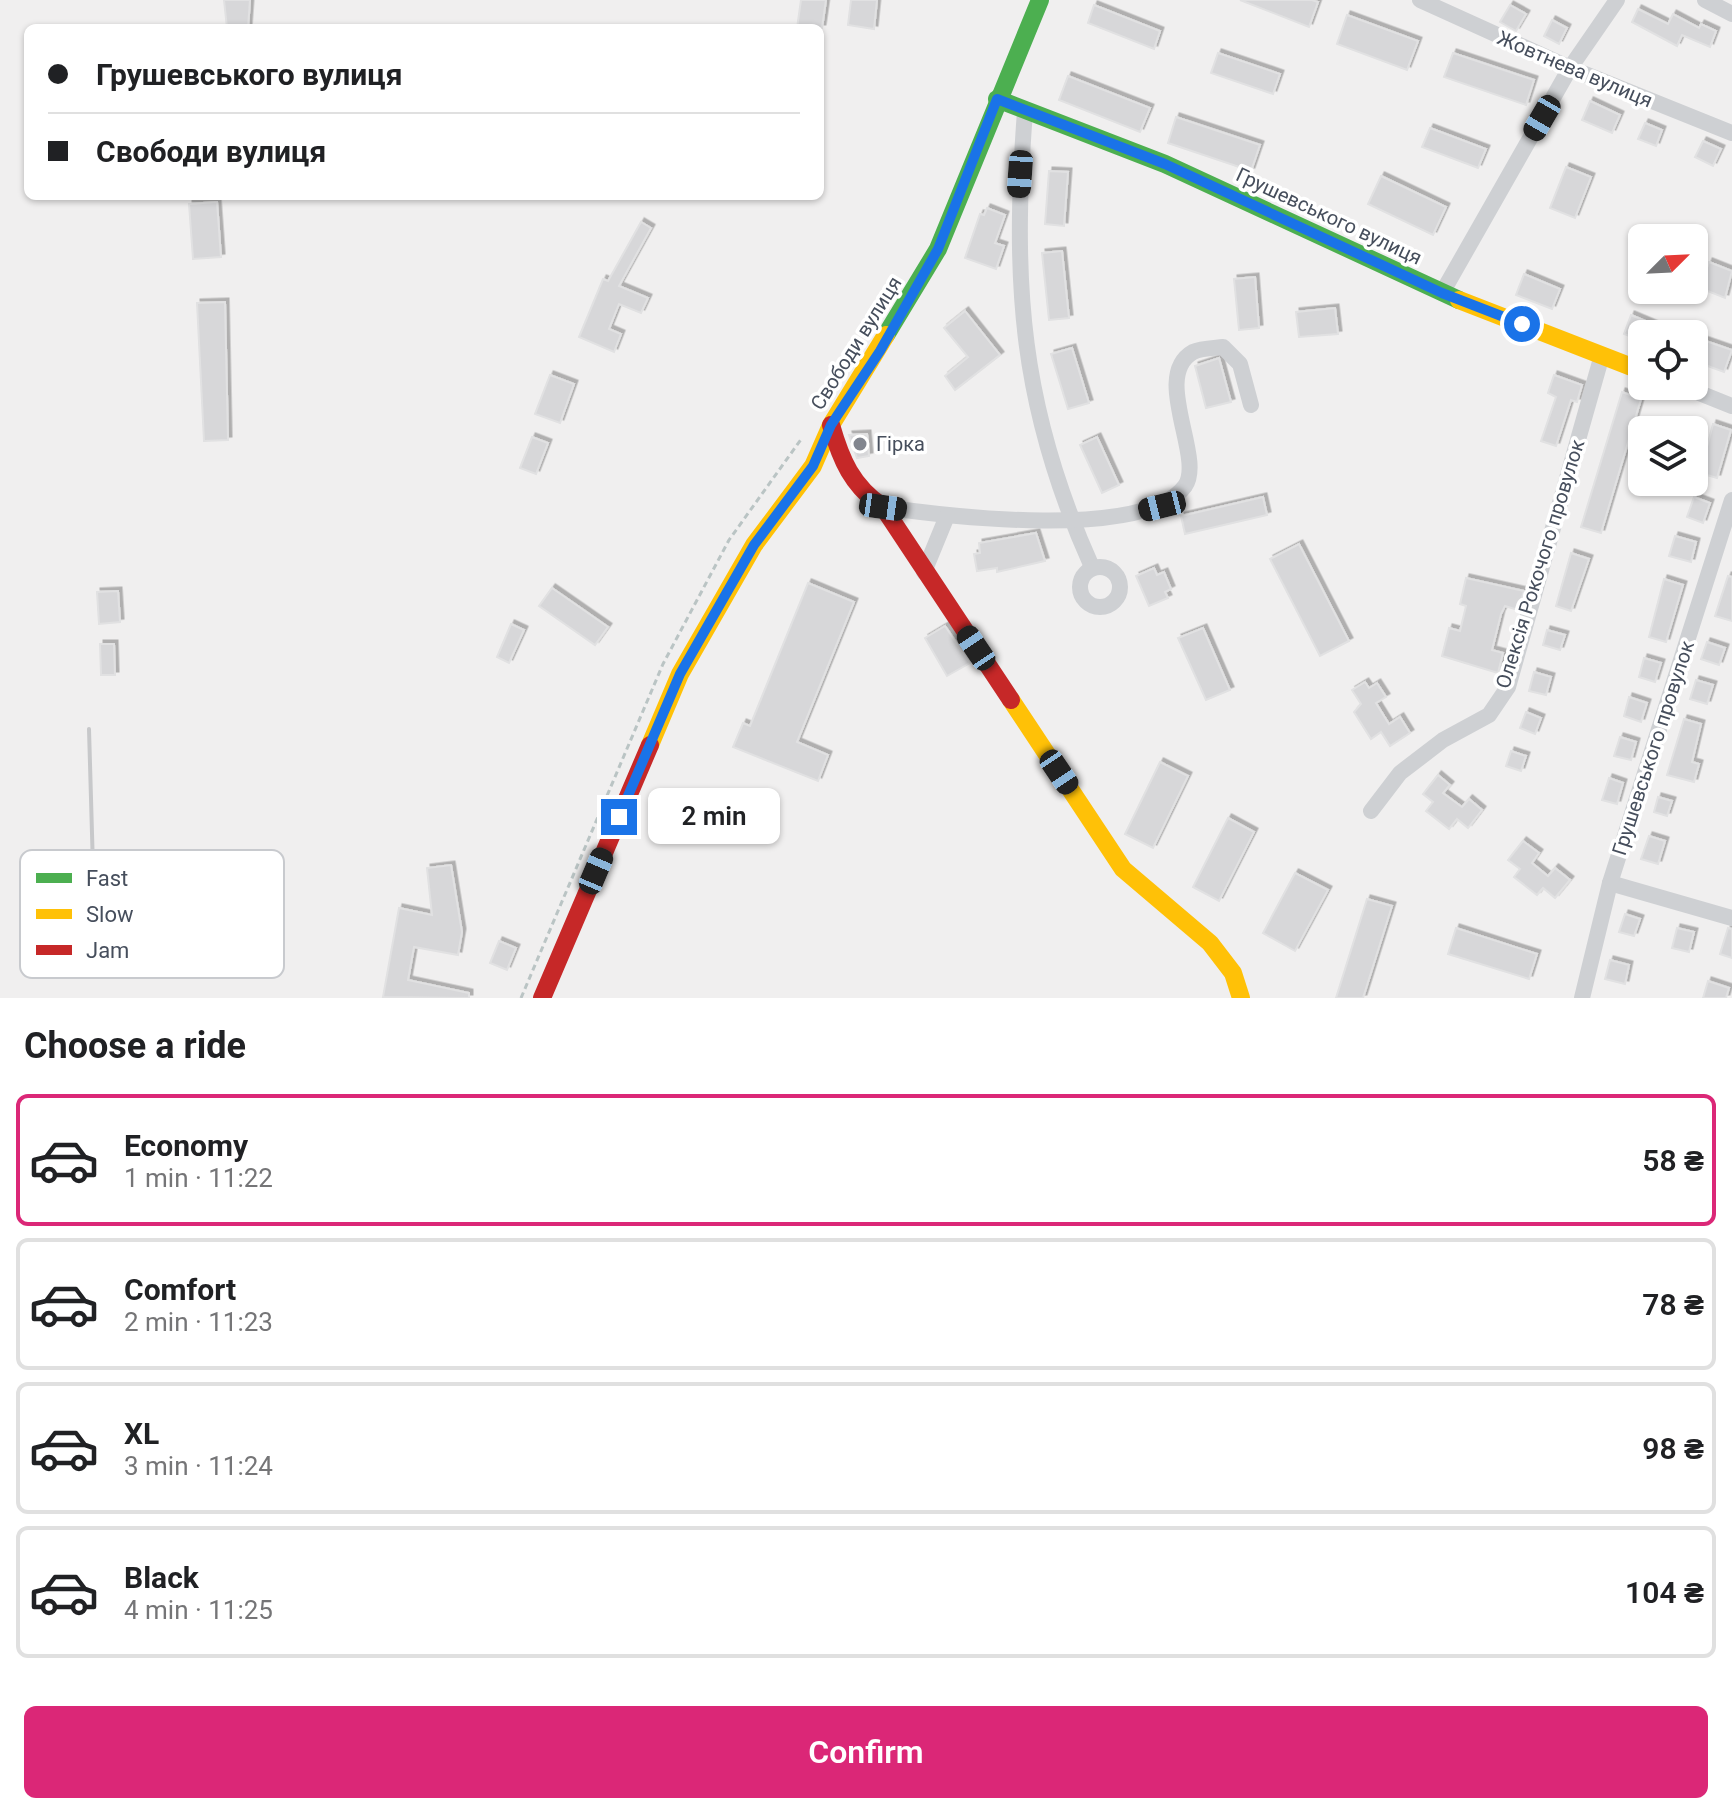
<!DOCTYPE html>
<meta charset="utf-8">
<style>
:root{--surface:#fff;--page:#f6f6f6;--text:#202124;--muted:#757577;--line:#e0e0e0;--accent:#db2777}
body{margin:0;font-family:Roboto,sans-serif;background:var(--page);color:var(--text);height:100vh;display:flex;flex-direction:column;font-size:30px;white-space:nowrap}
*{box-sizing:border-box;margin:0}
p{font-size:26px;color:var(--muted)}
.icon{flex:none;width:44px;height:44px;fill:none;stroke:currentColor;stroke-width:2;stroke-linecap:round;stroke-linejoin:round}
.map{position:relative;height:998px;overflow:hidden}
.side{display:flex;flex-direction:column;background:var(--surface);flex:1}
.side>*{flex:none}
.top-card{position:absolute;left:24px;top:24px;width:800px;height:176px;border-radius:12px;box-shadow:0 2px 6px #0004;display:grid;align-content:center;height:176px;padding:0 24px;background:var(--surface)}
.needle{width:52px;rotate:66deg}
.fabs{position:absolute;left:1628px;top:224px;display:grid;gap:16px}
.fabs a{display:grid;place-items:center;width:80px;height:80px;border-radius:12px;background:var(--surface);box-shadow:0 2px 6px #0004;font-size:40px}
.end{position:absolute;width:36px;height:36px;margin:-18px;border:10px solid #1a73e8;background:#fff;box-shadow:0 0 0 4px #fff}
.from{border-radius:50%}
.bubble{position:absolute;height:56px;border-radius:12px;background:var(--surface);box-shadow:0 2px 6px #0004;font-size:26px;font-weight:600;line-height:56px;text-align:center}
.car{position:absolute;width:24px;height:48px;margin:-24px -12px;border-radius:10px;box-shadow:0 0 6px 2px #0007;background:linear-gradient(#222 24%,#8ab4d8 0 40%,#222 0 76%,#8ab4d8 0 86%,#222 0)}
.top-card b{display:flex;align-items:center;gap:28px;height:76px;font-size:30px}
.top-card b+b{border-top:2px solid var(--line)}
.top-card i{width:20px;height:20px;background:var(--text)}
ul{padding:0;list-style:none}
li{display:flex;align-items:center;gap:24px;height:132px;margin:0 16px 12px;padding:0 8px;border:4px solid var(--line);border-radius:12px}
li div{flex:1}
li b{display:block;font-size:30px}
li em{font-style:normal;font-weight:600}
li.on{border-color:var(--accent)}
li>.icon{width:72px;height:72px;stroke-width:1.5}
h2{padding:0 24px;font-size:36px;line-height:96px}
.action{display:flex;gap:16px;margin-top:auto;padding:16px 24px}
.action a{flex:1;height:92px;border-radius:12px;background:var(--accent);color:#fff;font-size:32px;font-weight:600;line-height:92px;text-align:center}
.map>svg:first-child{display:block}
.building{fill:#d7d7d9;stroke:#e1e1e2;stroke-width:2;filter:url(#shadow)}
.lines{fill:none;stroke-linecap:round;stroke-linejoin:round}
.path{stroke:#bac4c4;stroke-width:3;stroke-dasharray:6 4;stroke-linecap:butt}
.street{stroke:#ced0d3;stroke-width:16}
.fast{stroke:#4caf50;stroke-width:18}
.slow{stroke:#ffc107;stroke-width:18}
.jam{stroke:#c62828;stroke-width:18}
.rail{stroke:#c7c8ca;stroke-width:4}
.route{stroke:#1a73e8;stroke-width:10}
.poi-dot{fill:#82868f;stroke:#fff;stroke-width:3}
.labels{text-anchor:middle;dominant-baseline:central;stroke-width:7;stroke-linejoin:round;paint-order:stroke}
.street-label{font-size:20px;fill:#464e5c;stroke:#fff}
.poi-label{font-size:20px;fill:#464e5c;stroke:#fff;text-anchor:start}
.key{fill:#fff;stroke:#c8cace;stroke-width:2}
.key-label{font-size:22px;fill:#464e5c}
</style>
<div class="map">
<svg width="1732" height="998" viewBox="0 0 1732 998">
<defs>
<filter id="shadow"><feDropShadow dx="3.5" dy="-3.5" stdDeviation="0" flood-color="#0004"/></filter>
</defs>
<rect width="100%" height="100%" fill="#f0efef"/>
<g class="building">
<polygon points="224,0 250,0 248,28 227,28"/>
<polygon points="801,0 826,0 822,28 797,28"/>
<polygon points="851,0 877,0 874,29 848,25"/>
<polygon points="1240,0 1312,0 1318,2 1309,27"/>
<polygon points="1094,5 1160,31 1154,49 1088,23"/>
<polygon points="1510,5 1526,14 1516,31 1500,22"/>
<polygon points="1638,9 1668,24 1673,14 1699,28 1701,24 1716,31 1710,47 1682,35 1677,46 1632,22"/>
<polygon points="1347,15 1418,41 1407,70 1337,44"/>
<polygon points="1552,20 1567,28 1559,44 1544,36"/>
<polygon points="1218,53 1280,74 1273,94 1211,73"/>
<polygon points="1453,53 1534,80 1526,105 1444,77"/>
<polygon points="1068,76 1150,108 1140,132 1059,100"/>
<polygon points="1590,101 1620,115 1612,133 1582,120"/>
<polygon points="1176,117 1260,145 1251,171 1168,143"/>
<polygon points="1645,123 1662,130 1656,146 1638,139"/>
<polygon points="1430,128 1486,149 1478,168 1422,147"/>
<polygon points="1703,141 1721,149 1713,166 1695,157"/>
<polygon points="1566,167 1591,177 1575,218 1550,208"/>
<polygon points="1049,171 1068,172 1064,226 1045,224"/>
<polygon points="1381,176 1446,207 1433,235 1368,204"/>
<polygon points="217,202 221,257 193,259 189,204"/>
<polygon points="987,208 1005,215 995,243 1004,246 996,269 965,258 980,214 984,215"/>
<polygon points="641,222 651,228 619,286 648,298 641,313 619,304 609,329 621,334 614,352 579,337 603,279 608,281"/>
<polygon points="1062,251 1069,318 1049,320 1042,253"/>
<polygon points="1709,262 1732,271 1725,298 1700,288"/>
<polygon points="1524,274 1560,289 1552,309 1516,295"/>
<polygon points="1255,277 1259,328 1239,330 1234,279"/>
<polygon points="225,302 228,440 204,441 197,303"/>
<polygon points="1335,308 1338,334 1299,337 1296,312"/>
<polygon points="965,311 1000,355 955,390 945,376 968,357 944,328"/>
<polygon points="1631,315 1676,334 1642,334 1642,341 1624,334"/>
<polygon points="1694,337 1732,350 1724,372 1694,361"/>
<polygon points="1072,348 1089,403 1068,409 1051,354"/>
<polygon points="1219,358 1231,402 1206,408 1195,366"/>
<polygon points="550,375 574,384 560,423 535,414"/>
<polygon points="1554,375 1582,385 1577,402 1571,400 1556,446 1541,441 1556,397 1548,393"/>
<polygon points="1622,392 1641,399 1601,533 1581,527"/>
<polygon points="1713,424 1731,430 1717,478 1700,473"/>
<polygon points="867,434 869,456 857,458 849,435"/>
<polygon points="532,437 548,443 536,474 520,468"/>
<polygon points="1097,437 1119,485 1102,493 1080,445"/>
<polygon points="1263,497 1267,515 1185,534 1181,516"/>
<polygon points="1694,497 1710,503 1703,523 1687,517"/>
<polygon points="1036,533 1045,561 997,572 997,568 977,571 974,554 980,553 979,543"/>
<polygon points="1675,536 1696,542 1691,562 1669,556"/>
<polygon points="1299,544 1349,641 1320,656 1270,559"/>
<polygon points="1571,553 1589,559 1571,611 1556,606"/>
<polygon points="1154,568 1157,575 1164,572 1171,589 1165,592 1168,598 1149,606 1136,576"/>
<polygon points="1728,576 1732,577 1732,621 1715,616"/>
<polygon points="1466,578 1524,591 1518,610 1505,606 1501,614 1492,650 1503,653 1498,673 1442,656 1449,628 1460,631 1466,606 1460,604"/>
<polygon points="1664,579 1683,585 1666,642 1649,637"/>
<polygon points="808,583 854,602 797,742 828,755 818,781 733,747 743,723 750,726"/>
<polygon points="552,588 608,627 595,645 539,606"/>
<polygon points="118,591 120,622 99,624 97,592"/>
<polygon points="511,624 524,630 509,663 497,657"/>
<polygon points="945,626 970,663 947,676 925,638"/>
<polygon points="1203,628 1230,690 1206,700 1178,638"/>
<polygon points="1547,630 1565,635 1560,650 1543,645"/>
<polygon points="1707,642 1725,648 1719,665 1701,659"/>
<polygon points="100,644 114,644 115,675 101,675"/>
<polygon points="1644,658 1661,663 1655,682 1639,677"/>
<polygon points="1534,672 1551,677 1546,695 1529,691"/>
<polygon points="1696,680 1713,685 1707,704 1690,699"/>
<polygon points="1365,682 1369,688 1377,683 1386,697 1376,703 1389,724 1400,717 1410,733 1390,746 1381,732 1371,739 1354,712 1361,704 1352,690"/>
<polygon points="1629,697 1647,703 1641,722 1624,716"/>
<polygon points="1526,712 1541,718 1535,734 1520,728"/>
<polygon points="1684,719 1701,724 1692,762 1699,764 1694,782 1667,775"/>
<polygon points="1620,737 1636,742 1631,760 1614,756"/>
<polygon points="1511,751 1526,756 1521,771 1506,766"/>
<polygon points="1160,762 1188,776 1153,848 1125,834"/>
<polygon points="1438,775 1450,785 1443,793 1462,807 1469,799 1482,810 1468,828 1457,819 1449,829 1426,811 1433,802 1423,794"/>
<polygon points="1609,778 1623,783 1617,804 1602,800"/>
<polygon points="1658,797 1672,801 1667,816 1654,812"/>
<polygon points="1228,818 1254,832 1219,901 1193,887"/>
<polygon points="1649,836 1665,841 1658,864 1641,859"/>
<polygon points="1523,841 1539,853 1532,863 1548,876 1555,868 1570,880 1555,898 1543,888 1537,895 1514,877 1520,869 1508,860"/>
<polygon points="451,865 462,932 458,955 414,947 408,980 469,993 469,998 383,997 399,908 432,915 427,868"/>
<polygon points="1295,873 1328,890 1295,951 1263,933"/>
<polygon points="1367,899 1392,906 1363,998 1336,998"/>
<polygon points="1625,914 1640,919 1634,936 1619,932"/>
<polygon points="1456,928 1537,954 1529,979 1448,954"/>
<polygon points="1677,928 1694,932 1689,952 1672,948"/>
<polygon points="1728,928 1732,929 1732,958 1720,954"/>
<polygon points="499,941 516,948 507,970 490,963"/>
<polygon points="1610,960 1629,965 1625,984 1605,979"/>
<polygon points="1708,981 1729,988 1726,998 1703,998"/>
</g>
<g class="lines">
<polyline class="path" points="521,998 663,664 729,540 802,438"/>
<g class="street">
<polyline points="1420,0 1570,68 1732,133"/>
<polyline points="1705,0 1732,14"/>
<path d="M1025,111c-13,173 -5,296 67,456"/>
<polyline points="1442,293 1570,68 1617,0"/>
<polyline points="1682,386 1732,406"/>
<path d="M883,507c63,9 262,34 302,-21 20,-28 -34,-110 8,-134 8,-4 22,-4 30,-5l17,17 11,41"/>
<circle cx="1100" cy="587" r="20"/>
<polyline points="924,572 947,516"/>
<polyline points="1371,811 1400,773 1443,740 1489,715 1508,687 1602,355"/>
<polyline points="1610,883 1732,918"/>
<polyline points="1582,998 1610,883 1732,500"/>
</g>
<g class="fast">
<polyline points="997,99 1165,164 1459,300"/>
<polyline points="886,335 938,249 1040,0"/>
</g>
<g class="slow">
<polyline points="1459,300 1642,371"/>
<polyline points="1011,700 1123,869 1210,943 1233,973 1241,998"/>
<polyline points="650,745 680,674 754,545 813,466 831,425 886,335"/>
</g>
<g class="jam">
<path d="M831,425c10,35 21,61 52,82l128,193"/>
<polyline points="542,998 650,745"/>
</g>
<polyline class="rail" points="89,729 93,868"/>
</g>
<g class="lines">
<polyline class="route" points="619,817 680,674 754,545 813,466 831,425 880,351 938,249 997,99 1165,164 1442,293 1522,324"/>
</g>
<circle class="poi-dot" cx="860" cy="444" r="8"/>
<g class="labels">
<g class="street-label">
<text transform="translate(1575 69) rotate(23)">Жовтнева вулиця</text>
<text transform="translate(1329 216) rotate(25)">Грушевського вулиця</text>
<text transform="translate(856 343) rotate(-58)">Свободи вулиця</text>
<text transform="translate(1540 564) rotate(-73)">Олексія Рокочого провулок</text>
<text transform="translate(1653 748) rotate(-72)">Грушевського провулок</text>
</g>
<g class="poi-label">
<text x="876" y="444">Гірка</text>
</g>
</g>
<rect x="20" y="850" width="264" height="128" rx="12" class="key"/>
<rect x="36" y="873" width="36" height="10" fill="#4caf50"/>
<rect x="36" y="909" width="36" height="10" fill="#ffc107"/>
<rect x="36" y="945" width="36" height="10" fill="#c62828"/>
<g class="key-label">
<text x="86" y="886">Fast</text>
<text x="86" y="922">Slow</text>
<text x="86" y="958">Jam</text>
</g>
</svg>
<div class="fabs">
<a><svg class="needle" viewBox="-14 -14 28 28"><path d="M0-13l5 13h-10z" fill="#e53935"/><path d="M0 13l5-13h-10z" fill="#757577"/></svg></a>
<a><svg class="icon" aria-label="locate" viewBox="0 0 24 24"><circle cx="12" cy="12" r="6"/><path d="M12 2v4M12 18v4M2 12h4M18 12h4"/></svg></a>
<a><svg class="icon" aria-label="layers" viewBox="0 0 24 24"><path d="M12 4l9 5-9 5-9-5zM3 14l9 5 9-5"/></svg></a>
</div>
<i class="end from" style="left:1522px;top:324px"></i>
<i class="end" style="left:619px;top:817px"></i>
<div class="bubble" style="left:648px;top:788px;width:132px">2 min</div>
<i class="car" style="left:1542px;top:118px;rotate:210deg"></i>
<i class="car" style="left:1020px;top:174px;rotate:184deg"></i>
<i class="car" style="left:1162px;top:506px;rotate:256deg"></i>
<i class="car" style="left:883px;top:507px;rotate:98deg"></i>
<i class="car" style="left:976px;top:648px;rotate:326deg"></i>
<i class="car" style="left:1059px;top:772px;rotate:146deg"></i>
<i class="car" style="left:596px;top:871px;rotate:23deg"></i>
<div class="top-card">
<b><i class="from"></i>Грушевського вулиця</b>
<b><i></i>Свободи вулиця</b>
</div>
</div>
<section class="side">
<h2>Choose a ride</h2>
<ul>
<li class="on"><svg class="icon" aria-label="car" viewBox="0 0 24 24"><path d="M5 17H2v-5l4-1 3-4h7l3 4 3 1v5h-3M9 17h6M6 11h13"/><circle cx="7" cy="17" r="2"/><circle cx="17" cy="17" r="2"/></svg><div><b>Economy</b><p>1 min · 11:22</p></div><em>58 ₴</em></li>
<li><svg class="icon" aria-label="car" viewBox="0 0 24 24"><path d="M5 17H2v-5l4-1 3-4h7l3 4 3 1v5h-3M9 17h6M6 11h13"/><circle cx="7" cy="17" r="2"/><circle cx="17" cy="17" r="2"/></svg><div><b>Comfort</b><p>2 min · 11:23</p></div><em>78 ₴</em></li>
<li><svg class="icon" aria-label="car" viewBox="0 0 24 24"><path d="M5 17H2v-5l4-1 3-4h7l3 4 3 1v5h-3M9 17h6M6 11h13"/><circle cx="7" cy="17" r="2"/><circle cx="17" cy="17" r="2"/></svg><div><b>XL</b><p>3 min · 11:24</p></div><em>98 ₴</em></li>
<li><svg class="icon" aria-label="car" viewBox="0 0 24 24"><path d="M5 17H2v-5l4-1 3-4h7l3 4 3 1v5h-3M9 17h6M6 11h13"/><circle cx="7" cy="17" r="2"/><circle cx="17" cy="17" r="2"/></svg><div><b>Black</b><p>4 min · 11:25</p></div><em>104 ₴</em></li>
</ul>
<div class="action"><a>Confirm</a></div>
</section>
